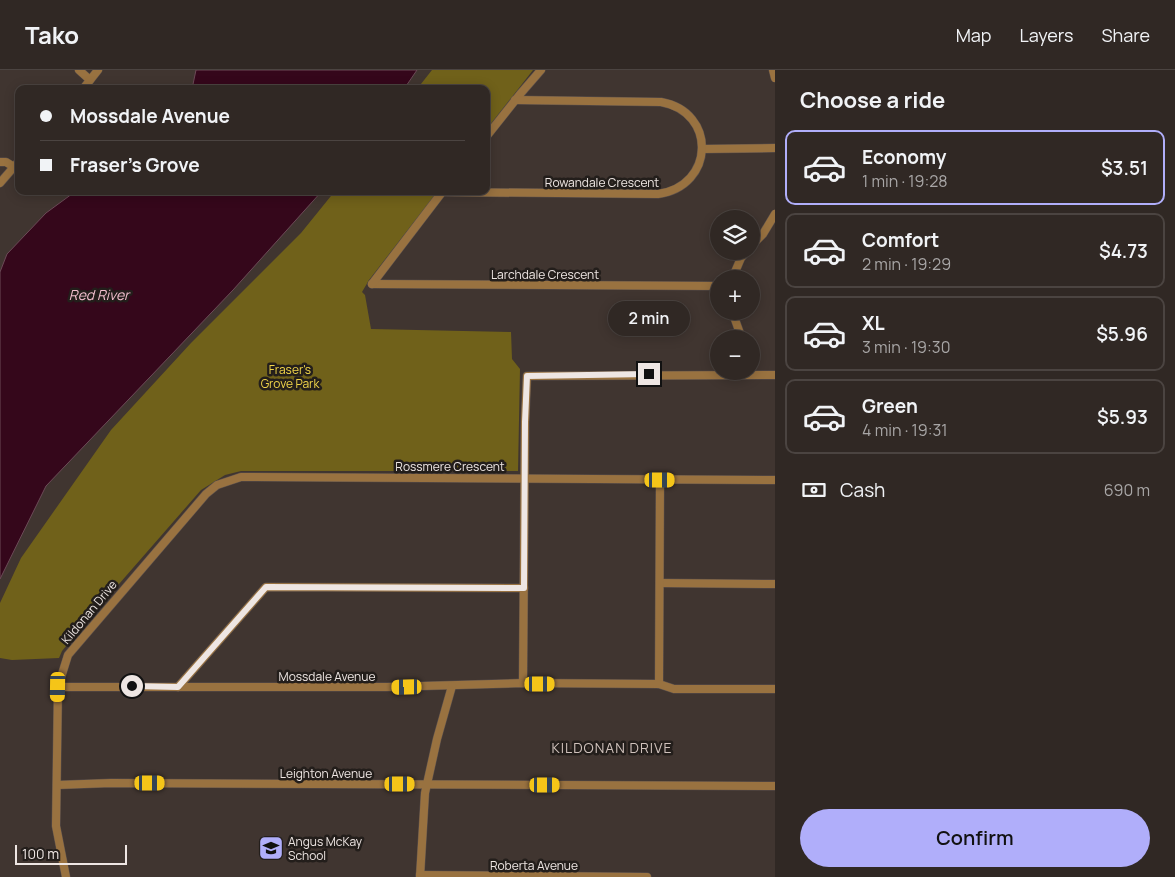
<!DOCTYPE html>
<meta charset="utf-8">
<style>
:root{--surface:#302824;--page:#3c3431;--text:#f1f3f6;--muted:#a8a6a6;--line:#4b4441;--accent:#b0aefa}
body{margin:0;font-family:Manrope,sans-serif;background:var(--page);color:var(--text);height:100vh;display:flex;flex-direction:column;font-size:19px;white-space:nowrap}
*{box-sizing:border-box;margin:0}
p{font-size:16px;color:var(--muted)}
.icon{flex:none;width:28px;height:28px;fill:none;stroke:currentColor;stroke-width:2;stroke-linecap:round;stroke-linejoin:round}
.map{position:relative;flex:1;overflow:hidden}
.sheet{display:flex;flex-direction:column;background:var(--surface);width:400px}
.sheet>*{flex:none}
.guide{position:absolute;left:15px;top:15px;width:475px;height:110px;border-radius:10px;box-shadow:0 2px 12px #0003,0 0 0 1px var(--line);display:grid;align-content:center;height:110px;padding:0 25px;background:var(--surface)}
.controls{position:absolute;left:710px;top:140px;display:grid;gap:10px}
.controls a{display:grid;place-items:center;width:50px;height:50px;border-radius:50%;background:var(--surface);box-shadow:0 2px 12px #0003,0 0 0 1px var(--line);font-size:25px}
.scale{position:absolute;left:15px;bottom:12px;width:112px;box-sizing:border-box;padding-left:5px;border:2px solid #eee6e3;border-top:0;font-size:14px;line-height:18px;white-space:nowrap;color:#eee6e3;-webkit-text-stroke:4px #231e1b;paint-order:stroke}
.end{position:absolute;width:22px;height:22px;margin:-11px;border:6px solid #eee6e3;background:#111;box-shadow:0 0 0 2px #111}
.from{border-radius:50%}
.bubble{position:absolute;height:35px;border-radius:18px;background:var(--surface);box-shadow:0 2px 12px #0003,0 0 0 1px var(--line);font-size:16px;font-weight:600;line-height:35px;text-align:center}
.car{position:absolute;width:15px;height:30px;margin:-15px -8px;border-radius:6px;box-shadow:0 0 4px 1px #0007;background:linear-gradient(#f5c518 24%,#345 0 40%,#f5c518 0 76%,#345 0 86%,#f5c518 0)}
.guide b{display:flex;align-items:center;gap:18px;height:48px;font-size:19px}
.guide b+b{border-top:1px solid var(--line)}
.guide i{width:12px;height:12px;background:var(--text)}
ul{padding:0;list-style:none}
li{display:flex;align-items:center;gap:15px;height:75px;margin:0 10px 8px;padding:0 15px;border:2px solid var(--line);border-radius:10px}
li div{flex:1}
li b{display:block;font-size:19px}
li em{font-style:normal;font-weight:600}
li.selected{border-color:var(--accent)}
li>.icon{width:45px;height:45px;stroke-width:1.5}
h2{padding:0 25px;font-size:22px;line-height:60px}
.pay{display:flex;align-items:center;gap:12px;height:55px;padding:0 25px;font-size:19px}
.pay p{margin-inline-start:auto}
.cta{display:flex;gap:10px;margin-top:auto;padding:10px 25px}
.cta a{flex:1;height:58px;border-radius:30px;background:var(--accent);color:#111;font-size:20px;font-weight:600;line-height:58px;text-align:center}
header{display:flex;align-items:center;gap:30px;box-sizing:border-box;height:70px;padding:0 25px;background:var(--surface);border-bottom:1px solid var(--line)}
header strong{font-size:24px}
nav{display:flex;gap:28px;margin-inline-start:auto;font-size:18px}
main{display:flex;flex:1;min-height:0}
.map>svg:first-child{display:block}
.green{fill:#70611a}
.water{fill:#35071b;stroke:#6c4a57}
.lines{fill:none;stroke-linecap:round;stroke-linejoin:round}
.minor-casing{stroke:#5c514d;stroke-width:9}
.minor{stroke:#997240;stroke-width:8}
.route{stroke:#eee6e3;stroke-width:6}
.labels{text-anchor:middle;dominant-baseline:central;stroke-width:5;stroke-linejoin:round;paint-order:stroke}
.street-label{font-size:12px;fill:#eee6e3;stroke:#231e1b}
.park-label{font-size:12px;fill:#f0d449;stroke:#231e1b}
.poi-label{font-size:12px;fill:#eee6e3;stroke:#231e1b;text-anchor:start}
.water-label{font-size:14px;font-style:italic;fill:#f1becd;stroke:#231e1b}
.neighbourhood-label{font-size:14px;letter-spacing:1px;fill:#cfc1bb;stroke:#231e1b}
</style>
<header>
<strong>Tako</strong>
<nav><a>Map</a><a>Layers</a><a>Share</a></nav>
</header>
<main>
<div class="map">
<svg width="775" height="807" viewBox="0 0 775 807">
<rect width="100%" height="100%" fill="#403530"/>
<g class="green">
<polygon points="432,0 533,0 486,60 486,19 417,19"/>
<polygon points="335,121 438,121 369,210 362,222 365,225 371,259 511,262 512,289 520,299 518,401 241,401 225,405 201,420 85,553 62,581 59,588 12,590 0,588 0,533 21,488 111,360 191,273 301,163"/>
</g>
<g class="water">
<polygon points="196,0 417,0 404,19 192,19"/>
<polygon points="76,121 322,121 233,220 46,416 0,509 0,202 7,184 46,143"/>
</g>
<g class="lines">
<defs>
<g id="minor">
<polyline points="79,0 90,10"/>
<polyline points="773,0 775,8"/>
<polyline points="83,19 98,0"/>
<polyline points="486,67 521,23 541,0"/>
<polyline points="702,79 775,78"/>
<polyline points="0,92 6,92 14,97"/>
<polyline points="0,113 19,91"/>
<path d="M442,122l216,2c57,-8 59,-82 3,-92l-146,-2"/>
<polyline points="751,176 763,164 775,144"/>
<polyline points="732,209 741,188 747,181"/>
<polyline points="372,214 719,216"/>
<polyline points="372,214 443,121"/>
<polyline points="732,241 742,269"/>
<polyline points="660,513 775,514"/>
<polyline points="523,613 525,352 527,306 775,305"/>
<polyline points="659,614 660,410"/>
<polyline points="58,617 387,617 523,613 659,614 674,619 775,619"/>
<polyline points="178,617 266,517 524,518"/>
<polyline points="57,715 111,713 775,716"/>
<polyline points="420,805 647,807"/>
<polyline points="66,807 56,756 58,617 68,585 206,424 217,415 241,407 775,410"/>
<polyline points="420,807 425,723 437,669 452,616"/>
</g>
</defs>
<use href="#minor" class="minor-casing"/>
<use href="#minor" class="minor"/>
</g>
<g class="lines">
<polyline class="route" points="132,616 178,617 266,517 524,518 525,352 527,306 649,304"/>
</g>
<defs>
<symbol id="school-square" viewBox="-11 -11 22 22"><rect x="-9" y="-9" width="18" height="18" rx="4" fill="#b0aefa" stroke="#231e1b"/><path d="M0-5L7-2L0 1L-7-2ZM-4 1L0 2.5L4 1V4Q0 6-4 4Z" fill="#111"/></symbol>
</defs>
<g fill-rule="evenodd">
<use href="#school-square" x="257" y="764" width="28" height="28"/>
</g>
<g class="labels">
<g class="street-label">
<text x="602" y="112">Rowandale Crescent</text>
<text x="545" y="204">Larchdale Crescent</text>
<text x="450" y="396">Rossmere Crescent</text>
<text transform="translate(89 542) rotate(-50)">Kildonan Drive</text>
<text x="327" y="606">Mossdale Avenue</text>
<text x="326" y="703">Leighton Avenue</text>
<text x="534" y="795">Roberta Avenue</text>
</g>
<g class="park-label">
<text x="290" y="299">Fraser's<tspan x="290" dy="14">Grove Park</tspan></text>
</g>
<g class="poi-label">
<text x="288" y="771">Angus McKay<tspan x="288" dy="14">School</tspan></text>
</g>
<g class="water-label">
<text x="99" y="224">Red River</text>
</g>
<g class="neighbourhood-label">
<text x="612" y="677">KILDONAN DRIVE</text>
</g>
</g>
</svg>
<div class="controls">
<a><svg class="icon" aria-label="layers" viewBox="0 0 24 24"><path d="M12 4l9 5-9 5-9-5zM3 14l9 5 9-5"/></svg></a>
<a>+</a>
<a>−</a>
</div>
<div class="scale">100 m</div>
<i class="end from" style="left:132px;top:616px"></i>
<i class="end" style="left:649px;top:304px"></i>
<div class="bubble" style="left:608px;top:231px;width:82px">2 min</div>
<i class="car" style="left:660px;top:410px;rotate:90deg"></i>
<i class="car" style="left:540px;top:614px;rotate:90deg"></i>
<i class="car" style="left:58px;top:617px;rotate:181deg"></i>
<i class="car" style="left:407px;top:617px;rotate:269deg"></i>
<i class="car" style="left:150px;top:713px;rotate:90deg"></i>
<i class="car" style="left:400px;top:714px;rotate:90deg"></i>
<i class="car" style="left:545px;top:715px;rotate:90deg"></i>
<div class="guide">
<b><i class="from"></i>Mossdale Avenue</b>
<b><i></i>Fraser's Grove</b>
</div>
</div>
<section class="sheet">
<h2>Choose a ride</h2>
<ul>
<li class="selected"><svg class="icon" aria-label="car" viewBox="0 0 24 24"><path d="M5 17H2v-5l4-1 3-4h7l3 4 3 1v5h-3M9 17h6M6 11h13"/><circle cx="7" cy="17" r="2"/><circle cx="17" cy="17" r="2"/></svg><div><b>Economy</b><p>1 min · 19:28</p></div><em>$3.51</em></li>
<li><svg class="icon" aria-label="car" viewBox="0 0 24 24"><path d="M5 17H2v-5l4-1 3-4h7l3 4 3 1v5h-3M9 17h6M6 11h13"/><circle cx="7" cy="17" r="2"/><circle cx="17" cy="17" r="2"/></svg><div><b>Comfort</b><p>2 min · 19:29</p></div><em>$4.73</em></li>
<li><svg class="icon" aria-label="car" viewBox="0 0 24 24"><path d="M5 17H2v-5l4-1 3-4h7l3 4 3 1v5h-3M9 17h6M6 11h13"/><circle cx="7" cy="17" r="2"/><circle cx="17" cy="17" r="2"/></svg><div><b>XL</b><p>3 min · 19:30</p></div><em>$5.96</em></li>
<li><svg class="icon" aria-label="car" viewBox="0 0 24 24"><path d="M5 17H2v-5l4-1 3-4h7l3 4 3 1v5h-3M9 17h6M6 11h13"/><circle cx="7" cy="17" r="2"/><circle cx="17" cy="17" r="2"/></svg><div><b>Green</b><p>4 min · 19:31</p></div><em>$5.93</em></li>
</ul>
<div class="pay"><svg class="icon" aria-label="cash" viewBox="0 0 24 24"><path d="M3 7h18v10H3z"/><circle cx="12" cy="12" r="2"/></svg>Cash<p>690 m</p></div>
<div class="cta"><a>Confirm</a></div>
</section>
</main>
